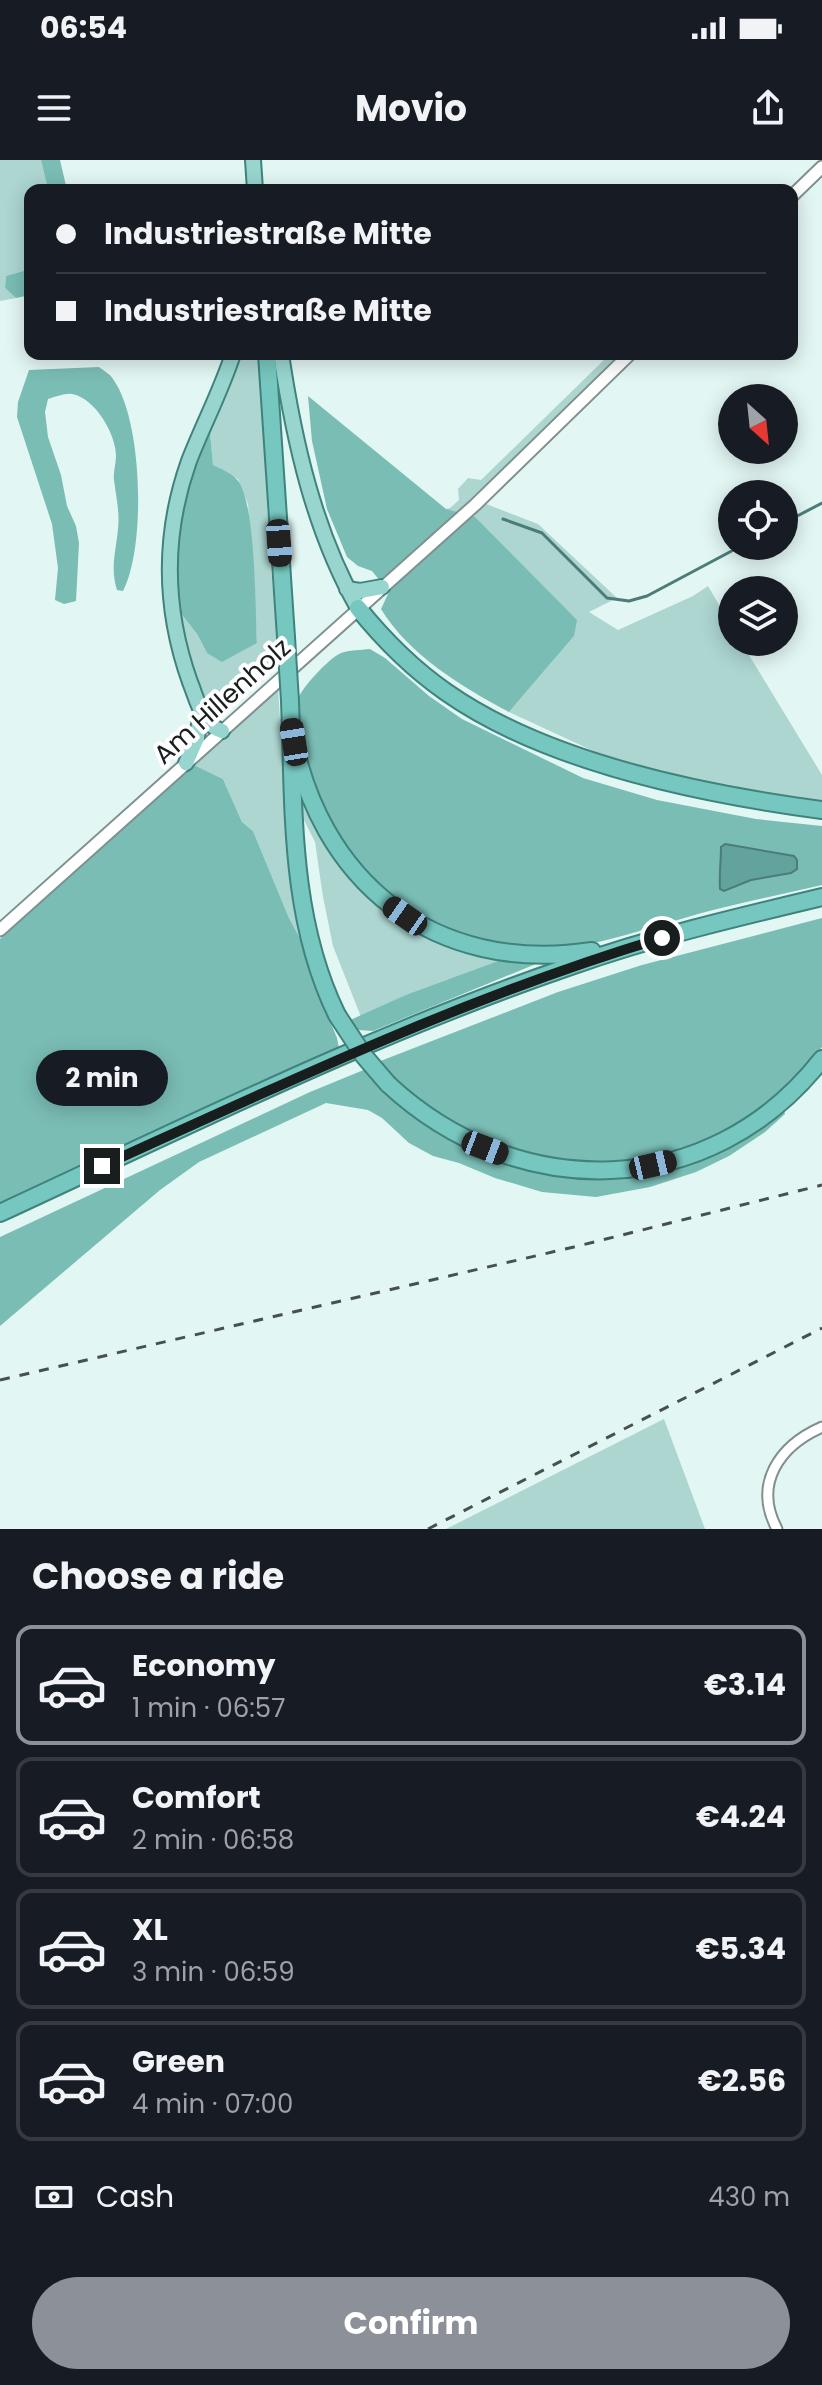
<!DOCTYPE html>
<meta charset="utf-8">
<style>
:root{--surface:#171b24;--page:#242831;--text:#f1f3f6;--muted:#9ea1a6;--line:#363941;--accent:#8c9099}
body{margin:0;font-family:Poppins,sans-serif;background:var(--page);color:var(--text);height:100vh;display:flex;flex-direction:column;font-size:30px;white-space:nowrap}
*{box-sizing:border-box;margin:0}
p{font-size:26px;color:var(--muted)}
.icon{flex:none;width:44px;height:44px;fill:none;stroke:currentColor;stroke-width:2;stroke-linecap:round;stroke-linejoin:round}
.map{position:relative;height:1369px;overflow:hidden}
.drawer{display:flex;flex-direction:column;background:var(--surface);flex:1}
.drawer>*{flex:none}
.banner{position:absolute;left:24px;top:24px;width:774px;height:176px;border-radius:16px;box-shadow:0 4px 20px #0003;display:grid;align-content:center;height:176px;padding:0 32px;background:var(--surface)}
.needle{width:52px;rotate:153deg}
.buttons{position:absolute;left:718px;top:224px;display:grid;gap:16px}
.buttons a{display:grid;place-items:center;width:80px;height:80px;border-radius:50%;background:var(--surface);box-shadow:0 4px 20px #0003;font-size:40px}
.end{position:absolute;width:36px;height:36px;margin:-18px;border:10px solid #171e1d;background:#fff;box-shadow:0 0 0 4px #fff}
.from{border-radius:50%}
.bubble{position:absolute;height:56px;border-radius:28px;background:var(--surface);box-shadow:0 4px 20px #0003;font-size:26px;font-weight:700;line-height:56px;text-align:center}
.car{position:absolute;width:24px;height:48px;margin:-24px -12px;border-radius:10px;box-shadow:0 0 6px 2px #0007;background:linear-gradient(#222 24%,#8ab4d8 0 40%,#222 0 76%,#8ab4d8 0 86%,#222 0)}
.banner b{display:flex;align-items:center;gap:28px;height:76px;font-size:30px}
.banner b+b{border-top:2px solid var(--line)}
.banner i{width:20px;height:20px;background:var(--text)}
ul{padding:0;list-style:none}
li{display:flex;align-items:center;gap:24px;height:120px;margin:0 16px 12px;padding:0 16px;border:4px solid var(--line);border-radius:16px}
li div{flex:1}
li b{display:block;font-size:30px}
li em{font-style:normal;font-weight:700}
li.active{border-color:var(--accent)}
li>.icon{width:72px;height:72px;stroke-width:1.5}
h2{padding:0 32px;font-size:36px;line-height:96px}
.pay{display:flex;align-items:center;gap:20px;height:88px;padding:0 32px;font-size:30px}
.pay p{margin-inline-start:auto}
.action{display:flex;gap:16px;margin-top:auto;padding:16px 32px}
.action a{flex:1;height:92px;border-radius:48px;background:var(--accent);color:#fff;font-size:32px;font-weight:700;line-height:92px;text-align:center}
.status{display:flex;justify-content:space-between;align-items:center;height:56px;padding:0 40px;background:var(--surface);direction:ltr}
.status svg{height:22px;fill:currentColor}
header{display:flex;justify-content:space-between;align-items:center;height:104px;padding:0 32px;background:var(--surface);font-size:36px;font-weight:700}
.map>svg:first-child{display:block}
.green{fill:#add6d1}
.forest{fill:#7abdb5;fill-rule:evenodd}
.water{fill:#62a49d;stroke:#4c7c77;stroke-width:2}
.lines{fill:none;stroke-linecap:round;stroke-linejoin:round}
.stream{stroke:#4c7c77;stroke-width:3}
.minor-casing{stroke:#7f918f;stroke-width:13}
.tertiary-casing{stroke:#7f918f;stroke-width:15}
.primary-casing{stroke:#3f837c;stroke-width:18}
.trunk-casing{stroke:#3f837c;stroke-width:20}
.minor{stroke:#fff;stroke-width:9}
.tertiary{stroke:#fff;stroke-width:11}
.primary{stroke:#98d5cf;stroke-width:14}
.trunk{stroke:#76c7bf;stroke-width:16}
.rail{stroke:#46504e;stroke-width:3;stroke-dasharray:10 10;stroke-linecap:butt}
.trunk-bridge-casing{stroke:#3f837c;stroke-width:20;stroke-linecap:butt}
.trunk-bridge{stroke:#76c7bf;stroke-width:16}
.route{stroke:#171e1d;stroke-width:10}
.labels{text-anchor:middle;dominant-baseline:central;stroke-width:8;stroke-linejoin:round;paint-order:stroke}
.street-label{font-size:26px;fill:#171e1d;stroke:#fefefe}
</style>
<div class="status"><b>06:54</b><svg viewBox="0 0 49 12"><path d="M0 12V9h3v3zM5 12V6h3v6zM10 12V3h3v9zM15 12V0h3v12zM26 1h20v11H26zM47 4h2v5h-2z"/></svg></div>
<header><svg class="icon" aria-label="menu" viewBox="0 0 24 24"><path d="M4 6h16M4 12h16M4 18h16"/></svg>Movio<svg class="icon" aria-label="share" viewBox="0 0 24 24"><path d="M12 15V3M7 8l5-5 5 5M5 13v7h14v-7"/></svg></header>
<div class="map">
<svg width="822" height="1369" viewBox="0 0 822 1369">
<rect width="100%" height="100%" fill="#e2f6f3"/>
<g class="green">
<polygon points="0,0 41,0 48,30 30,30 30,109 6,116 5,128 16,138 0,141"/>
<polygon points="238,194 259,194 271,409 278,485 277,504 224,553 213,557 183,481 176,447 197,474 207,493 257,483 248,344 238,319 213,305 210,273 204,274"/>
<polygon points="610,194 640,194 486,344 538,364 617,438 589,452 618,470 693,436 708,426 732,467 732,482 741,482 822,615 822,644 759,639 617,602 509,552 574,476 446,349 450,348 459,340 458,329 468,318 481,320"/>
<polygon points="278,527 280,559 283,560 303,784 289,758 253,671 242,662 223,619 194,605"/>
<polygon points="296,610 364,729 506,798 408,834 361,857 333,786 323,737 315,682 304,660"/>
<polygon points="664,1259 705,1369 446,1369"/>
</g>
<g class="forest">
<polygon points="41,0 60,0 67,30 48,30"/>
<polygon points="30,109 30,135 16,138 5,128 6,116"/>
<path d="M99,207c5,4 11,7 14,12 30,41 33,169 10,212l-6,-1c-7,-22 -1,-39 1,-61 2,-16 -2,-33 -4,-49 -1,-8 2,-16 2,-24 0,-22 -21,-58 -44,-62 -7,-1 -17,3 -24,5l-3,13 3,25 13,38 6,31 9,20 3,17 -3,58 -12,3 -9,-4 3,-32 -6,-44 -35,-107 1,-15 11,-32z"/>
<path d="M308,236l138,113 29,8 102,103 -3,16 -65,76c-47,-25 -100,-57 -128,-103l8,-17 -17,-21 -14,-5 -11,-9 -20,-48 -15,-68z"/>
<path d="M210,272l3,33c8,4 21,9 26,17 17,27 16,126 18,161l-35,19 -15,-9 -10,-19 -21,-27 3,-96 25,-77z"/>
<path d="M370,489l15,9 44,38 33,23 121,59 74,22 99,19 66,7v59c-47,11 -95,20 -141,34 -59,16 -115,39 -178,28 -38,-7 -84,-30 -113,-55 -49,-40 -84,-102 -90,-166 -1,-7 -4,-17 -3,-24 2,-12 32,-44 44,-49 8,-3 20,-3 29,-4zM725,684l69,12 -3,17 -40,7 -27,11 -4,-2 -1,-9z"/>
<polygon points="194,605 223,619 242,662 253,671 289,758 303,784 311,815 337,878 339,888 0,1046 0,779"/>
<polygon points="822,758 822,887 805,909 774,939 724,973 686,989 653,998 612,1003 557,1001 498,987 413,940 378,902 558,832 642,805"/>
<polygon points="506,798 543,801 373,871 358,870 348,861 408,834"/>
<polygon points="366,909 447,976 502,1001 541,1011 641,1012 783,946 785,954 765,972 729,996 696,1012 650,1027 596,1037 542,1032 495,1018 459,1003 433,996 409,983 382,958 368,950 326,943 199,1002 160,1030 0,1166 0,1077 310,932"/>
</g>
<path class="water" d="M725,684l69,12 3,4v9l-6,4 -40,7 -27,11 -4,-2c-1,-14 1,-28 1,-42z"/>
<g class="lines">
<g class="stream">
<polyline points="503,359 542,373 607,438 629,441 647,436 741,386"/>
<polyline points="784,363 822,343"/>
</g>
<defs>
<path id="minor" d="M777,1369c-24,-45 2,-83 45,-102"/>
<g id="tertiary">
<polyline points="792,36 822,7"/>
<polyline points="0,770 475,345 630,194"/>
</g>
<g id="primary">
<polyline points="253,0 255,30"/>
<path d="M281,194c13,87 33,177 77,254"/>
<polyline points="347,429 360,431 382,427"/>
<path d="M222,571c-20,-6 -25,-32 -32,-49 -26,-73 -27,-148 -1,-221 14,-36 32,-70 44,-107"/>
<polyline points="186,603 197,578 201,551"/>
</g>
<g id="trunk">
<polyline points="267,194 286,477"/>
<path d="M358,448c25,31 55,61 88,84 101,71 255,102 376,118"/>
<path d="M290,541c4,106 -1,216 47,314"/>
<path d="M291,567c26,155 143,248 301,224"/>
<path d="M388,924c129,120 322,118 434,-25"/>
<path d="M0,1053c188,-87 375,-180 571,-247 82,-29 167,-49 251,-69"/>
</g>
</defs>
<use href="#minor" class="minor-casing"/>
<use href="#tertiary" class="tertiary-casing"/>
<use href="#primary" class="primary-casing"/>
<use href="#trunk" class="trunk-casing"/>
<use href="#minor" class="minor"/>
<use href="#tertiary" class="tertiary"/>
<use href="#primary" class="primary"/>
<use href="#trunk" class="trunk"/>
<g class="rail">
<polyline points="0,1220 574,1087 822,1025"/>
<polyline points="428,1369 822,1168"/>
</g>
<defs>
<g id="trunk-bridge">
<polyline points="286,477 290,541"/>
<polyline points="337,855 364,896 388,924"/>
</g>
</defs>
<use href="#trunk-bridge" class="trunk-bridge-casing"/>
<use href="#trunk-bridge" class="trunk-bridge"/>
</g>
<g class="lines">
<path class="route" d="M102,1006c185,-84 364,-169 560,-228"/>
</g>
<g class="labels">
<g class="street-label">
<text transform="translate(222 541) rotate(-42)">Am Hillenholz</text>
</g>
</g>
</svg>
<div class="buttons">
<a><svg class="needle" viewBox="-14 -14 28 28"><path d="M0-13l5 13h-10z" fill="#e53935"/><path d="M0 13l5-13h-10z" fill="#9ea1a6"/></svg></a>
<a><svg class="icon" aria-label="locate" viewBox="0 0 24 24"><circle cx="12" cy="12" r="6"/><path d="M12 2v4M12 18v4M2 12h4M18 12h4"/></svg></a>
<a><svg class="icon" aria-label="layers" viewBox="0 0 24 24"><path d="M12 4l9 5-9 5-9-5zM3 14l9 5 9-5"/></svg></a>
</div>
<i class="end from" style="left:662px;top:778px"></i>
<i class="end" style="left:102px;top:1006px"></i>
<div class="bubble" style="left:36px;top:890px;width:132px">2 min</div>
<i class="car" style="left:279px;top:383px;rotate:176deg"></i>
<i class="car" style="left:294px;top:582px;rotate:351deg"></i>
<i class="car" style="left:405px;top:756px;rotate:305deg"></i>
<i class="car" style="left:485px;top:988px;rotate:111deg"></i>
<i class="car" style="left:653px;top:1005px;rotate:77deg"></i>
<div class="banner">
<b><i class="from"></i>Industriestraße Mitte</b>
<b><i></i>Industriestraße Mitte</b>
</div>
</div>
<section class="drawer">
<h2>Choose a ride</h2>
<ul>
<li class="active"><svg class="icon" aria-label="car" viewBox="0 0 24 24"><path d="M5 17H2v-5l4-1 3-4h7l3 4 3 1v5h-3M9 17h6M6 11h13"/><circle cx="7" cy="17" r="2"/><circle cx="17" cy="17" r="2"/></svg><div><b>Economy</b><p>1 min · 06:57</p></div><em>€3.14</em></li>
<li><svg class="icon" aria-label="car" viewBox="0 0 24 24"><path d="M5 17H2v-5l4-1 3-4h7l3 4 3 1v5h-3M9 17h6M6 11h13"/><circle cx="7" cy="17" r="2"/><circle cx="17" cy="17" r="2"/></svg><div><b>Comfort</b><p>2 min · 06:58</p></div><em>€4.24</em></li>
<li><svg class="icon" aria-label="car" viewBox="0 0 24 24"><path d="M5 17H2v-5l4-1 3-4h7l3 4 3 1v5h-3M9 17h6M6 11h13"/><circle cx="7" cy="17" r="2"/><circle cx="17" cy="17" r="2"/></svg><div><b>XL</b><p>3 min · 06:59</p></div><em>€5.34</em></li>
<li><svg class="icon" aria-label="car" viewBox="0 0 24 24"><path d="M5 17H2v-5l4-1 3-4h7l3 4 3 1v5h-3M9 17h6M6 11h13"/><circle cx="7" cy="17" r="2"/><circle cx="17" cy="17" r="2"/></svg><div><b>Green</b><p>4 min · 07:00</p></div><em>€2.56</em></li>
</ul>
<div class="pay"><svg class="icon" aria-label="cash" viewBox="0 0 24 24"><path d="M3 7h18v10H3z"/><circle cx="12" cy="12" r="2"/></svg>Cash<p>430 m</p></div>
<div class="action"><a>Confirm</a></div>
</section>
